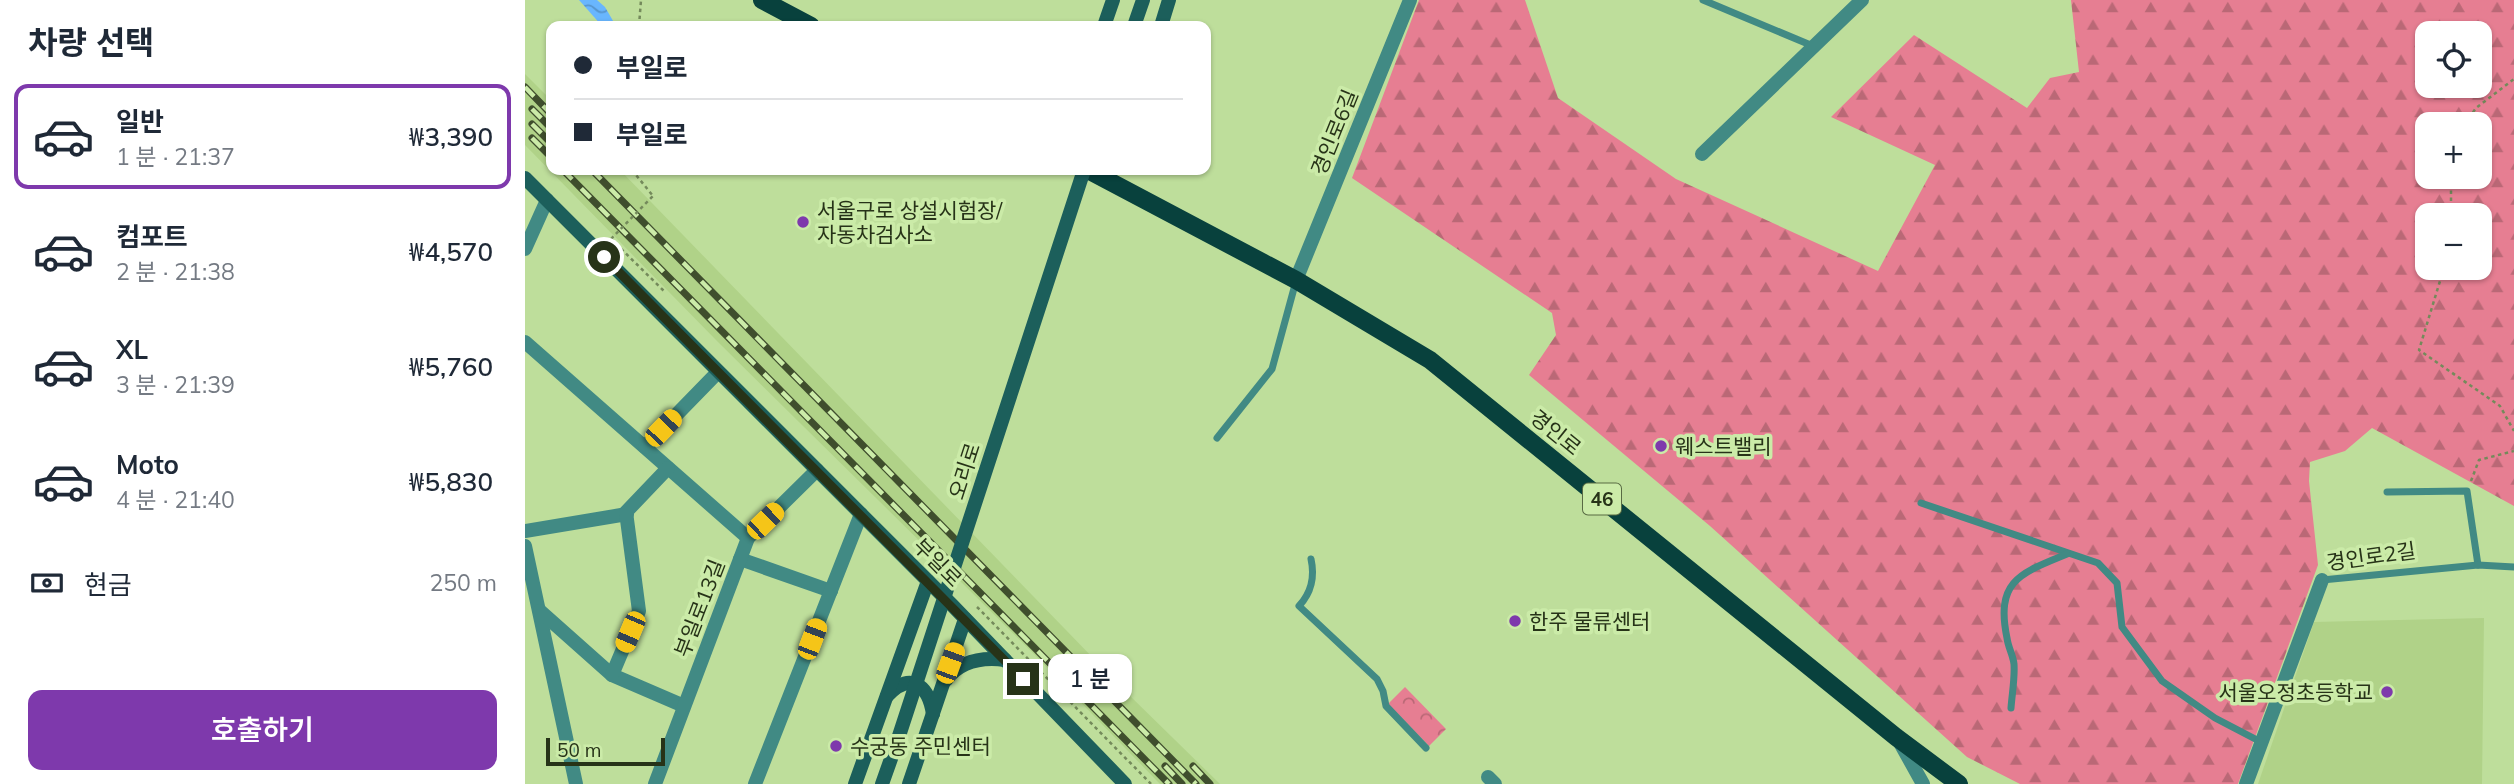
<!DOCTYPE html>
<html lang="ko">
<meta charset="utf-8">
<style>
:root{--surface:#fff;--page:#f2f2f3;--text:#1f2937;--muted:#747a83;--line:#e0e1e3;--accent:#7e39ac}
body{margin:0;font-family:Mulish,"Noto Sans KR",sans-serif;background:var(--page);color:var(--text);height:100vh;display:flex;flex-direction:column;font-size:26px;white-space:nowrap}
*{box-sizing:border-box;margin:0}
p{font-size:23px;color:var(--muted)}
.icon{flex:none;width:38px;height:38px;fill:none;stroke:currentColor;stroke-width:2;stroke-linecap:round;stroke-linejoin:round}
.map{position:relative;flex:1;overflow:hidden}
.side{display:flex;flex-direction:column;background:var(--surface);width:525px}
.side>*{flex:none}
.top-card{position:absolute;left:21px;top:21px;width:665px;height:154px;border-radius:14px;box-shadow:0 2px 5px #0004;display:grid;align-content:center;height:154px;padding:0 28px;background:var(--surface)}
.controls{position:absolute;left:1890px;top:21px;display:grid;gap:14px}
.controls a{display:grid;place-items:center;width:77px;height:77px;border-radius:14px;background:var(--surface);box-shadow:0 2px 5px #0004;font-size:35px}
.scale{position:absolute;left:21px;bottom:18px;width:119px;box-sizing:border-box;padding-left:7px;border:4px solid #273318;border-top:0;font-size:19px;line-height:24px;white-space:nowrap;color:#273318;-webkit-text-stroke:5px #cbeba8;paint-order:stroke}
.end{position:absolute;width:32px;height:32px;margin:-16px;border:9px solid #273318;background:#fff;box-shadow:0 0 0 4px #fff}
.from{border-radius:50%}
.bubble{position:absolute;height:49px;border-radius:14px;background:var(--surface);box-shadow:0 2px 5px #0004;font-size:23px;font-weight:600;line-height:49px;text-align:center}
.car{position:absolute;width:21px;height:42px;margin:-21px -10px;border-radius:9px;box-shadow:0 0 5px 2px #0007;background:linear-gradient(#f5c518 24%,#345 0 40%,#f5c518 0 76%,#345 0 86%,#f5c518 0)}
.top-card b{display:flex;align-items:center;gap:24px;height:66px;font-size:26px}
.top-card b+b{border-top:2px solid var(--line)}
.top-card i{width:18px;height:18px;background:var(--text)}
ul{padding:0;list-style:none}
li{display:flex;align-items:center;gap:21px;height:105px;margin:0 14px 10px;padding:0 14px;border:4px solid transparent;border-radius:14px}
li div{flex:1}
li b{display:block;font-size:26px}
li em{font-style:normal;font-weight:600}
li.active{border-color:var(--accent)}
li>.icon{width:63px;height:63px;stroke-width:1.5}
h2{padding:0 28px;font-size:32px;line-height:84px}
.pay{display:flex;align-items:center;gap:18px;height:77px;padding:0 28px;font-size:26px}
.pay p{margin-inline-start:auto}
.action{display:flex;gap:14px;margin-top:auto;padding:14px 28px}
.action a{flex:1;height:80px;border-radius:14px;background:var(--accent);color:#fff;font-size:28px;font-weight:600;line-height:80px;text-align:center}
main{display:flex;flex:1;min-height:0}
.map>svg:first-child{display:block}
.built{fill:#b0d288}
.forest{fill:url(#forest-firs);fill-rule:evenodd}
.park{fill:url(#park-crowns)}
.water{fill:url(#water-waves)}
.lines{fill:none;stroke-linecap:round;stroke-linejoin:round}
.path{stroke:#748a5b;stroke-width:2.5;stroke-dasharray:3.5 3.5;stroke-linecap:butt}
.lane{stroke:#418a84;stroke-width:7}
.street{stroke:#418a84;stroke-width:14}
.secondary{stroke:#1c5f5b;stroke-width:14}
.primary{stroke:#08413d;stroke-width:18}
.rail-casing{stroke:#3f4e2d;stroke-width:7}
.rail{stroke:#cbeba8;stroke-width:4.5;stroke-dasharray:13;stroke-linecap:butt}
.path-bridge{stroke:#748a5b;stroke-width:2.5;stroke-dasharray:3.5 3.5;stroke-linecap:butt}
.secondary-bridge{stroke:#1c5f5b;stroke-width:14}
.route{stroke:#273318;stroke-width:9}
.poi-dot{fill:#7e39ac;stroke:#cbeba8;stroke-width:2.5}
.labels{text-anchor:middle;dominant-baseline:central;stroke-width:7;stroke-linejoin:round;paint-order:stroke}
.shield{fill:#cbeba8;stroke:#586a43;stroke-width:2}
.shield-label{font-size:19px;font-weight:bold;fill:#273318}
.street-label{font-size:21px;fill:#273318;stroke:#cbeba8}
.poi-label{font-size:21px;fill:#273318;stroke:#cbeba8;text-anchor:start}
</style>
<main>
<section class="side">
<h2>차량 선택</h2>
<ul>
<li class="active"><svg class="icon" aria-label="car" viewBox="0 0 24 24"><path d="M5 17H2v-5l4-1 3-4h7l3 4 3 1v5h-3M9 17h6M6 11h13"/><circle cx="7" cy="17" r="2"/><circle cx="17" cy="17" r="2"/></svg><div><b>일반</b><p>1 분 · 21:37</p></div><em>₩3,390</em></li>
<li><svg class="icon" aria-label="car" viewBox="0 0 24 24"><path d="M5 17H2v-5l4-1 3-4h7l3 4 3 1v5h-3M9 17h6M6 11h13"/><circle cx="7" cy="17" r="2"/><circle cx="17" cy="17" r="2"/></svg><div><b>컴포트</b><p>2 분 · 21:38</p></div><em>₩4,570</em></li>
<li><svg class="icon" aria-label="car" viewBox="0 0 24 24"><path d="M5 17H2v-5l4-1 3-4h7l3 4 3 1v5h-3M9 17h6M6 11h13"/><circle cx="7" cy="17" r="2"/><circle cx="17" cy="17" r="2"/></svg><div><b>XL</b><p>3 분 · 21:39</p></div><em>₩5,760</em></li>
<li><svg class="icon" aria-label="car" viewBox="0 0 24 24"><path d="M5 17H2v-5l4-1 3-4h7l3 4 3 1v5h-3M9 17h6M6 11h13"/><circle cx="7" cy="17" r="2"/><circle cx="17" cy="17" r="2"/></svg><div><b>Moto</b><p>4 분 · 21:40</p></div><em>₩5,830</em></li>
</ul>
<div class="pay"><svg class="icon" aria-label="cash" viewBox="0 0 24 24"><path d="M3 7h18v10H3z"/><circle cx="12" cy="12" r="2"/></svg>현금<p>250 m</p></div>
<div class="action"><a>호출하기</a></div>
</section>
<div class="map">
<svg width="1989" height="784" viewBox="0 0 1989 784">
<defs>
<pattern id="forest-firs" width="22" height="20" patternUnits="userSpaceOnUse" patternTransform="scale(1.75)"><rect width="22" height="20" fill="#e67e92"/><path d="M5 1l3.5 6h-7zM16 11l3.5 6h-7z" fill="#ba6876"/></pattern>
<pattern id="park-crowns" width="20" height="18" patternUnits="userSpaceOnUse" patternTransform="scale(1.75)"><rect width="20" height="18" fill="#e67e92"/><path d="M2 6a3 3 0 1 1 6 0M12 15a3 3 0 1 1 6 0" fill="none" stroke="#ba6876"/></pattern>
<pattern id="water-waves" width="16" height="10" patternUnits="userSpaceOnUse" patternTransform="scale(1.75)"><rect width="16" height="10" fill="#69b6fe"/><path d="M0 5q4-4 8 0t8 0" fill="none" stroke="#5695cd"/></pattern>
</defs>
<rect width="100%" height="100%" fill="#bede9b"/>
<g class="built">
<polygon points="0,74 26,100 26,170 95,170 603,694 695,784 635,784 506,651 192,341 0,145"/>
<polygon points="1959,618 1957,784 1733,784 1789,622"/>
</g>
<path class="forest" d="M894,0h106l33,98 118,81 202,92 57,-106 -104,-48 83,-82 113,73 23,-30 29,-6 -8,-72h443v506l-142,-78 -27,23 -35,11 -1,19 9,84 -80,219h-218l-53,-27 -257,-231 -181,-151 27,-40 -4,-22 -200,-135zM1902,33h53v53h-53zM1902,124h53v53h-53zM1902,215h53v53h-53z"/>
<polygon class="park" points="880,687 921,729 904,746 863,704"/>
<polygon class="water" points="54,0 72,0 80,7 91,26 77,26"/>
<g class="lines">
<g class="path">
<polyline points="114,26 116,0"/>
<polyline points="1940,124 1951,108 1989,79"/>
<polyline points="107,170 128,196"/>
<polyline points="1926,215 1926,177"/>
<polyline points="86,239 140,292"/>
<polyline points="1919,268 1894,350 1975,406 1989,431"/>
<polyline points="1946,481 1954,460 1989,451"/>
<polyline points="452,607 626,784"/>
</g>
<g class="lane">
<polyline points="1178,0 1288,46"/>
<polyline points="692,438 747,369 771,281"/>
<polyline points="1862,492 1942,491 1953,565"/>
<polyline points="1396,503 1573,563 1592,583 1597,627 1637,681 1690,718 1736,742"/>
<path d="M786,559c4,18 1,33 -12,47l78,73 6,12 3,15 40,42"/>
<polyline points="1797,580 1953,565 1989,567"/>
<path d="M1486,708c1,-14 4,-30 3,-44 -1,-9 -6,-17 -7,-26 -12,-58 14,-65 60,-84"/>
</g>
<g class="street">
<polyline points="1177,154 1337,0"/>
<polyline points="0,249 22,200"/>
<polyline points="771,280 885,0"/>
<polyline points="0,342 223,538"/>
<polyline points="120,447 193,372"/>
<polyline points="0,531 102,514"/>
<polyline points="0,546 51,784"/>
<polyline points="215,559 306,591"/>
<polyline points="15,611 87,675 159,706"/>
<polyline points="87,675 114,611 101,512 143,468"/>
<polyline points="1373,739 1398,784"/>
<polyline points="963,777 970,784"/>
<polyline points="130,784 223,538 292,470"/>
<polyline points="230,784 336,514"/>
<polyline points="1721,784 1797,580"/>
</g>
<g class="secondary">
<polyline points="579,26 588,0"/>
<polyline points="609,26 618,0"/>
<polyline points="636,26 644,0"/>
<polyline points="0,178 427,605 600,784"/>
<path d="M421,680c14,-19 36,-23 59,-20"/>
<path d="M362,696c22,-24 41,-13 46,18"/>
<polyline points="330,784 403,581"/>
<polyline points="357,784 373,739"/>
<polyline points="384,784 440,619"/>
</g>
<g class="primary">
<polyline points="237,0 286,26"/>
<polyline points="563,170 771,280 905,360 1371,737 1434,784"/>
</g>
<defs>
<g id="rail">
<polyline points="0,87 26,114"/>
<polyline points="7,109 26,128"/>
<polyline points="7,124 26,143"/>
<polyline points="7,138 26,157"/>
<polyline points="38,170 644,784"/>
<polyline points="67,170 671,784"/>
<polyline points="640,766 657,784"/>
<polyline points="668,766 685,784"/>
</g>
</defs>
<use href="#rail" class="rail-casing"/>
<use href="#rail" class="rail"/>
<polyline class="path-bridge" points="86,239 128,196"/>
<polyline class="secondary-bridge" points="373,739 559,170"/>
</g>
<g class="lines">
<polyline class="route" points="79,257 498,679"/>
</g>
<g class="poi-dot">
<circle cx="278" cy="222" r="7"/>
<circle cx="1136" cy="446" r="7"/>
<circle cx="990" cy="621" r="7"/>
<circle cx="1862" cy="692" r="7"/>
<circle cx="311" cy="746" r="7"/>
</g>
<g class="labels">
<rect class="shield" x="1058" y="483.5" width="38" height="31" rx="5"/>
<g class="shield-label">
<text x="1077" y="499">46</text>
</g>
<g class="street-label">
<text transform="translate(809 132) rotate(-68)">경인로6길</text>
<text transform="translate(1031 432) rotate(39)">경인로</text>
<text transform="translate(439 471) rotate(-72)">오리로</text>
<text transform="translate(1846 556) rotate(-8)">경인로2길</text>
<text transform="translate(413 562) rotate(45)">부일로</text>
<text transform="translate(174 608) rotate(-69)">부일로13길</text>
</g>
<g class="poi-label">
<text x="292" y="210">서울구로 상설시험장/<tspan x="292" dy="24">자동차검사소</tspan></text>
<text x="1150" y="446">웨스트밸리</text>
<text x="1004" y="621">한주 물류센터</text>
<text x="1848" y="692" text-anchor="end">서울오정초등학교</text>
<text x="325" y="746">수궁동 주민센터</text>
</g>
</g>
</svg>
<div class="controls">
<a><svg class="icon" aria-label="locate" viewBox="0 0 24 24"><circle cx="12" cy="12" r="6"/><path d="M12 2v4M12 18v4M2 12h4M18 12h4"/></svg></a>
<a>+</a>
<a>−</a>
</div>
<div class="scale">50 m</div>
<i class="end from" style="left:79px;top:257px"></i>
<i class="end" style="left:498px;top:679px"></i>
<div class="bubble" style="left:523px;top:654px;width:84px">1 분</div>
<i class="car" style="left:138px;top:428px;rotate:44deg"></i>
<i class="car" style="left:240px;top:521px;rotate:46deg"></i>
<i class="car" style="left:105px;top:632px;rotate:203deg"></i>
<i class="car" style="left:287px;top:639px;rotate:21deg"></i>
<i class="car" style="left:425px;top:663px;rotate:20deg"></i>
<div class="top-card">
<b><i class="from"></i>부일로</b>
<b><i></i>부일로</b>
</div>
</div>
</main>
